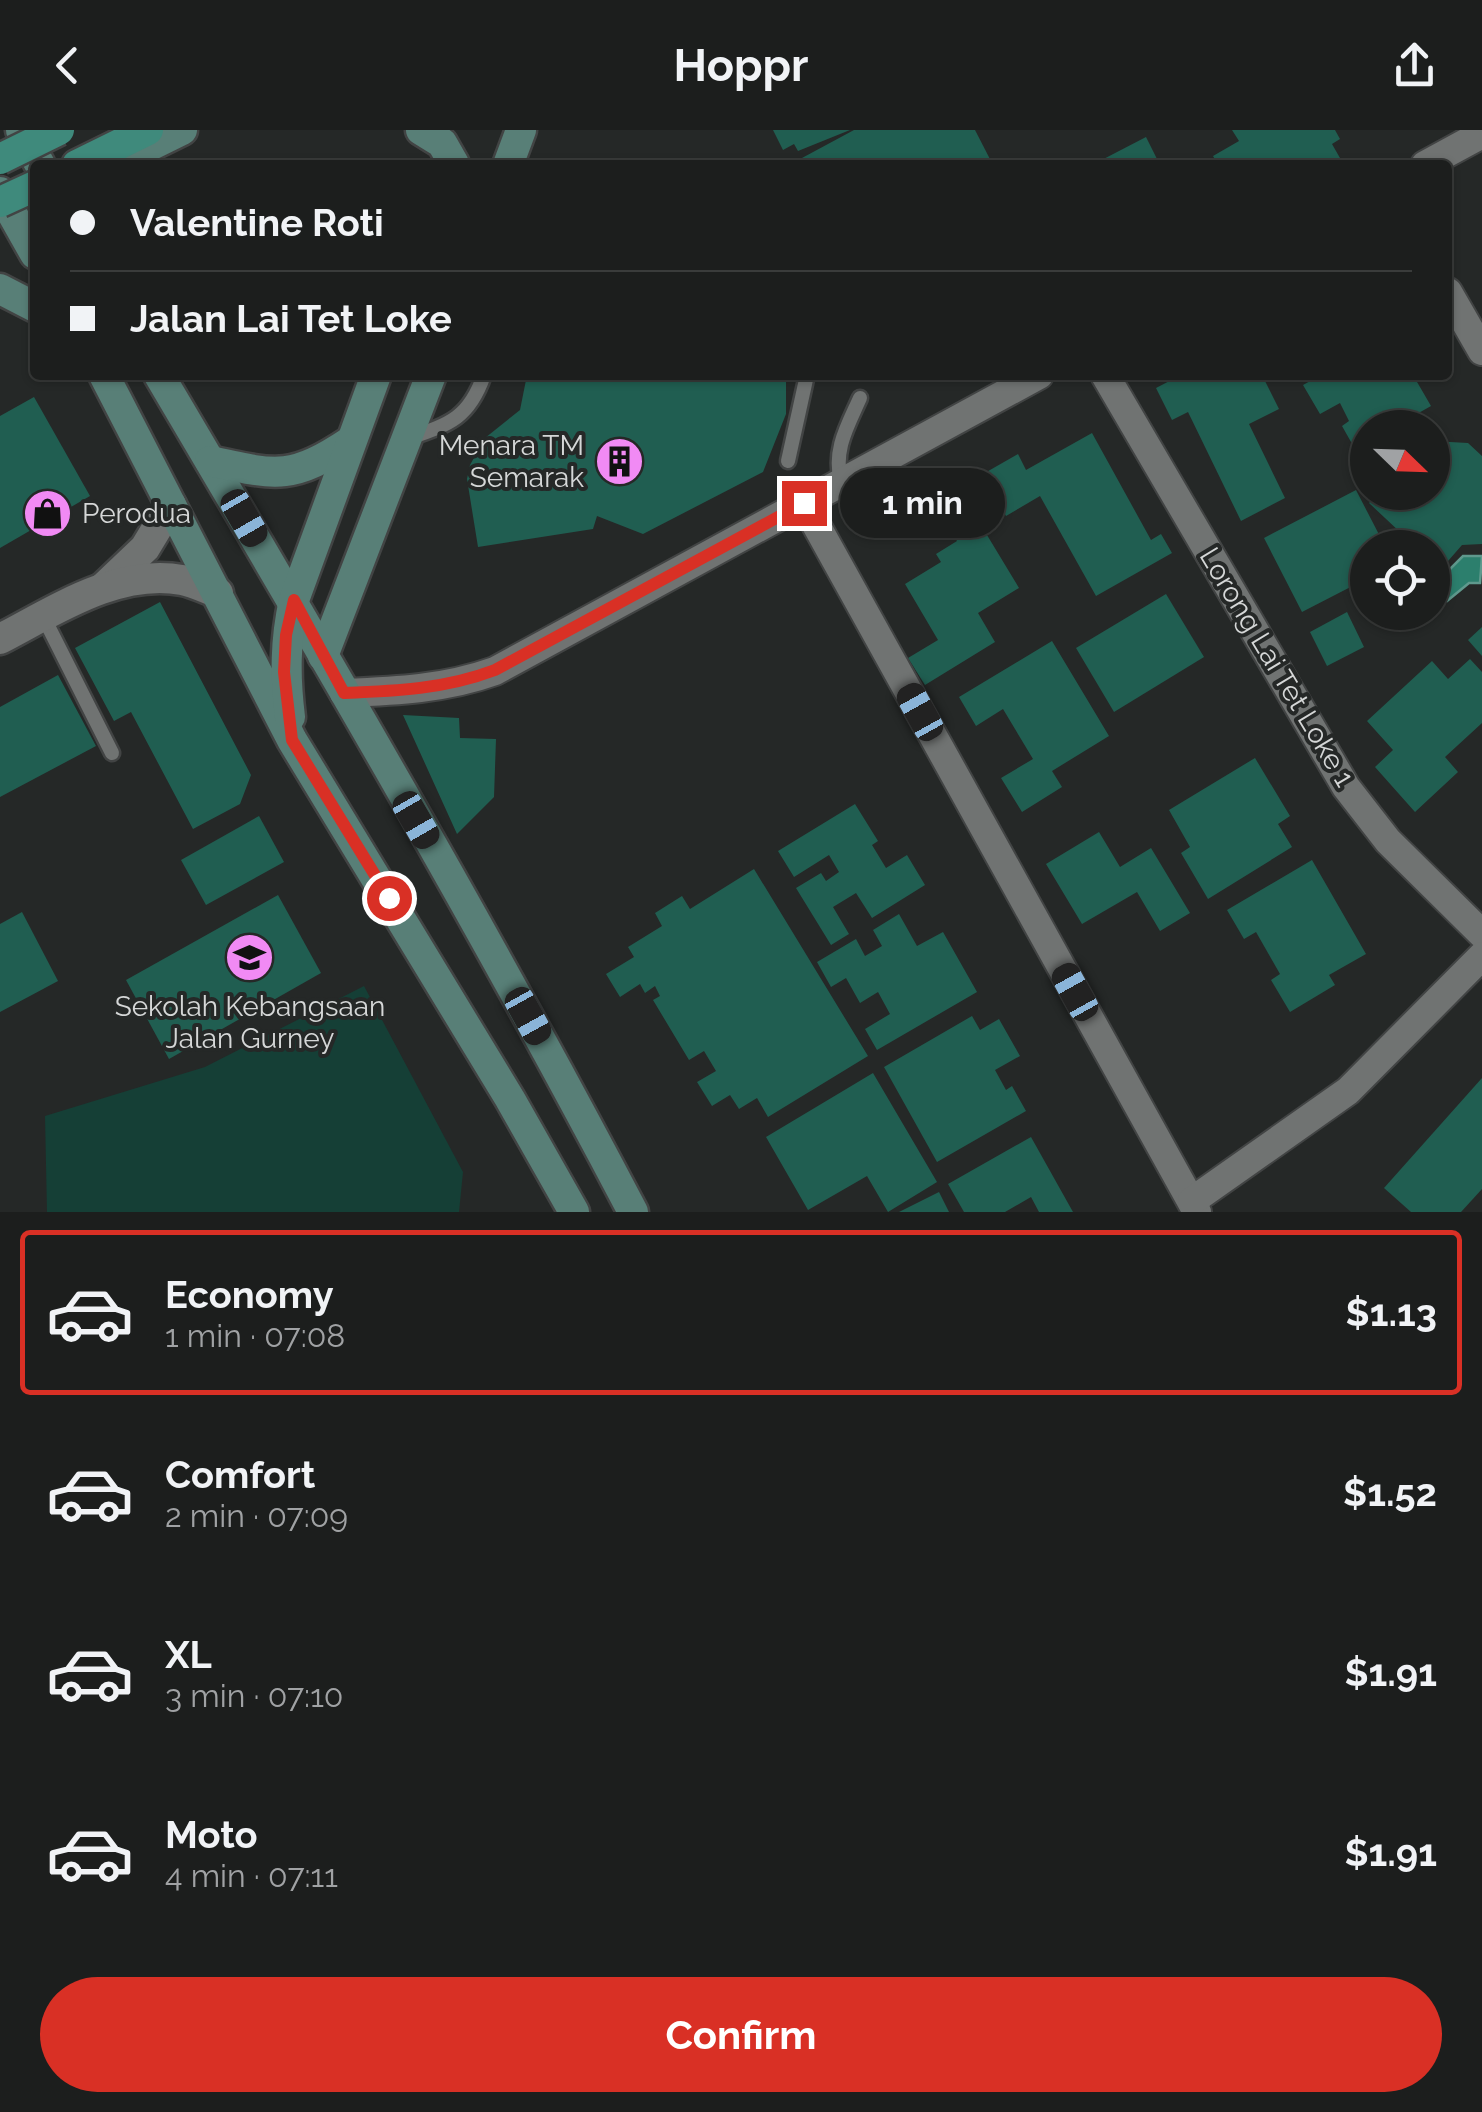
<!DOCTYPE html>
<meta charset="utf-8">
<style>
:root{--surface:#1c1e1d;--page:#292b2a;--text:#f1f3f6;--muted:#a0a2a4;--line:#3a3c3b;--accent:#d93025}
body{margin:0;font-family:Raleway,sans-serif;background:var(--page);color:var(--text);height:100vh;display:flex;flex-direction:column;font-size:38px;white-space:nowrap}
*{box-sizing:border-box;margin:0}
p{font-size:32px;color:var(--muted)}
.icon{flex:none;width:55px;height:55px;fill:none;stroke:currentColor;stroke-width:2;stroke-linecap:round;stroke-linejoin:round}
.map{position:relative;height:1082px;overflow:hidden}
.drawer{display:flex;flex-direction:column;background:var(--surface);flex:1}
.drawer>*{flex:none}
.hud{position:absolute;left:30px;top:30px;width:1422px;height:220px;border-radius:10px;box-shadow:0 2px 8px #0004,0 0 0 2px var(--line);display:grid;align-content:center;height:220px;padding:0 40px;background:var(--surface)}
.needle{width:65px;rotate:113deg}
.tools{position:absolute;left:1350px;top:280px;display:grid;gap:20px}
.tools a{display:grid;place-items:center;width:100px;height:100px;border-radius:50%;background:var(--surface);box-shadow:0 2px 8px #0004,0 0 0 2px var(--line);font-size:50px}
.end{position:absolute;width:45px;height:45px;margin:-22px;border:12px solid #d93025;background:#fff;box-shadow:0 0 0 5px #fff}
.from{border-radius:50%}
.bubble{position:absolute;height:70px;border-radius:35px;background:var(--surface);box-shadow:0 2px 8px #0004,0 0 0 2px var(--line);font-size:32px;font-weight:700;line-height:70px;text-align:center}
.car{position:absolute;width:30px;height:60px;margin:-30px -15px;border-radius:12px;box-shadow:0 0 8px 2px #0007;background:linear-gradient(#222 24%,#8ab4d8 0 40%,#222 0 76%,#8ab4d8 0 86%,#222 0)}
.hud b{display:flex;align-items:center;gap:35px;height:95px;font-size:38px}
.hud b+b{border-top:2px solid var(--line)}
.hud i{width:25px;height:25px;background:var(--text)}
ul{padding:18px 0 0;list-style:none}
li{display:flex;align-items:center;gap:30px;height:165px;margin:0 20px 15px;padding:0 20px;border:5px solid transparent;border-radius:10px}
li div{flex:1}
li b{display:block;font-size:38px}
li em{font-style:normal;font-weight:700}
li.current{border-color:var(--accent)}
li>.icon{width:90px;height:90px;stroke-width:1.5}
.button{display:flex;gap:20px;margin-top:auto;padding:20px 40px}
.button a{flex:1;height:115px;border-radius:60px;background:var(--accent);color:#fff;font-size:40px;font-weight:700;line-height:115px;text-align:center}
header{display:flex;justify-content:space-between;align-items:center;height:130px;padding:0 40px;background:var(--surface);font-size:45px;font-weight:700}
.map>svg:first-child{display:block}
.green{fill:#153f36}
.water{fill:#2c7f6d;stroke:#5f998d;stroke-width:2.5}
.building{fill:#205e51}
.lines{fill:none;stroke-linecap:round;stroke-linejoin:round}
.service-casing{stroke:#424444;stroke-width:19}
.minor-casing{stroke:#424444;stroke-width:32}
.tertiary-casing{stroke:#424444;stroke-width:35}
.secondary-casing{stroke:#424444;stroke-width:35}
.primary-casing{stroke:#424444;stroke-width:35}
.service{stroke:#707372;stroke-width:14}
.minor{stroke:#707372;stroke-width:28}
.tertiary{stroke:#707372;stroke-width:30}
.secondary{stroke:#587f77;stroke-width:30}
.primary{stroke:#3f8a7c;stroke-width:30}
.primary-bridge-casing{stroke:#424444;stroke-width:35;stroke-linecap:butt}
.primary-bridge{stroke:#3f8a7c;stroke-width:30}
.route{stroke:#d93025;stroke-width:12}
.labels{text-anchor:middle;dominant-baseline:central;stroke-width:8;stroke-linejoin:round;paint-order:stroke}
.poi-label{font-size:28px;fill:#d5d7d7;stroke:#252827;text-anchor:end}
.street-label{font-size:28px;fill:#d5d7d7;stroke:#252827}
</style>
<header><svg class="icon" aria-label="back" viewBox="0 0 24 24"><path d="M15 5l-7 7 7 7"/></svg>Hoppr<svg class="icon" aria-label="share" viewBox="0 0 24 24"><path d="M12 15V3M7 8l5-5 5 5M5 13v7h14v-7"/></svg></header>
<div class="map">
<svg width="1482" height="1082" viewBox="0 0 1482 1082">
<rect width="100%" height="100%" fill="#252827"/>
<polygon class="green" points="364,856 463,1042 459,1082 47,1082 45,986 205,937"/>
<polygon class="water" points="1463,426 1482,426 1480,453 1469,453 1447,471 1433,456"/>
<g class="building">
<polygon points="773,0 850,0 798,21 794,14 783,20"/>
<polygon points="854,0 975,0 993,35 789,35"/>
<polygon points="1232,0 1335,0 1340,9 1332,14 1344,35 1218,35 1213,26 1239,11"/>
<polygon points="1146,7 1160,35 1092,35"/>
<polygon points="527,245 786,245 786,284 763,342 643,404 597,386 593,399 478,417 467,349 470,335 485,308 520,280"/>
<polygon points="1181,245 1262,245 1279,279 1249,294 1285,368 1241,391 1188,282 1172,290 1156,258"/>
<polygon points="1321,245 1413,245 1431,276 1392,298 1368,298 1368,312 1355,319 1342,296 1349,291 1340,273 1320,284 1303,255"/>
<polygon points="34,267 90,366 0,418 0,286"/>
<polygon points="1092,303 1151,410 1161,404 1172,423 1096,466 1040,366 1006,386 983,344 1018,324 1026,340"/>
<polygon points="1432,311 1468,313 1482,326 1482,414 1462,415 1435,446 1432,418 1417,418 1369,373 1379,362 1408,362 1414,368 1418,362 1432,362"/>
<polygon points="1356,360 1386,418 1368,418 1368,448 1302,482 1264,408"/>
<polygon points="967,372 1019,458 978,483 995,512 925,555 908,528 938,510 905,454 941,432 936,424 957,411 943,387"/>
<polygon points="1166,464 1204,527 1114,582 1076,518"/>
<polygon points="160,472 251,645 240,674 193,699 131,582 114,591 75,518"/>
<polygon points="1347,482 1364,517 1327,536 1310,502"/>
<polygon points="1482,497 1482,526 1468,510"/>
<polygon points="1052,511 1109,606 1052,641 1062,657 1022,682 1001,648 1033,629 1003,579 976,596 959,567"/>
<polygon points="1470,529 1482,542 1482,593 1445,627 1458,642 1415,682 1375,637 1393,620 1367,591 1432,531 1448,549"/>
<polygon points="58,545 96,616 0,667 0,577"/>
<polygon points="403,585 459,588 460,608 496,609 494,667 457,704"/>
<polygon points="1255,628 1290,686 1278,694 1292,717 1208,769 1181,723 1190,717 1169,680"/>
<polygon points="855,674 878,711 872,715 886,738 907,725 925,755 872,788 856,763 833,777 849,804 831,815 796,758 821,743 826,751 839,742 829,725 794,747 778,721"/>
<polygon points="259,686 284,732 206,775 181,730"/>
<polygon points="1099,702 1120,737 1151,718 1190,783 1160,801 1137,762 1082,794 1046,734"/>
<polygon points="1312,730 1366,824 1329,845 1335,855 1290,882 1271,850 1280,844 1256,802 1244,809 1227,780"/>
<polygon points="754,739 868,926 768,987 757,968 739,979 730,965 712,976 697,952 716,941 704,921 689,930 653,870 660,866 655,856 645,863 640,854 620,867 606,844 634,827 628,817 662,796 655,783 682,766 690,779"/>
<polygon points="278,765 321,843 169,929 126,850"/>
<polygon points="22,782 58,851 0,882 0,794"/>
<polygon points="899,784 917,816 943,802 977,862 877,920 865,899 890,884 878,862 860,873 846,848 831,857 817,832 856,809 865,826 882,816 873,800"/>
<polygon points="972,886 980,900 999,889 1020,926 995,940 1006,960 1012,956 1026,981 937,1032 884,937"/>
<polygon points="873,943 937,1052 888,1082 867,1046 808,1080 766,1007"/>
<polygon points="1482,948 1482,1059 1461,1082 1411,1082 1384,1058"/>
<polygon points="1031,1007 1073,1082 1039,1082 1031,1067 1005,1082 964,1082 948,1054"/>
<polygon points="939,1062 949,1082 899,1082"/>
</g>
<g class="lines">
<defs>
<g id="service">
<path d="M409,308c41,-14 60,-20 75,-63"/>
<polyline points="788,331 807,245"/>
<path d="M841,352c-8,-32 6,-55 19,-84"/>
<polyline points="43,486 112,623"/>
</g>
<g id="minor">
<polyline points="1425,35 1482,4"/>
<polyline points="1448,162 1482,221"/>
<polyline points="1105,245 1346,657 1388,711 1482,804"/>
<polyline points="804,373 1197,1082"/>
<path d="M344,563c52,-2 101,-4 151,-22l544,-296"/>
<polyline points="1192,1071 1348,961 1482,826"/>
</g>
<g id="tertiary">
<polyline points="104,457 145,418 171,375"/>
<path d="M0,509c54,-28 118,-71 182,-59 12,2 25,9 36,13"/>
</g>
<g id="secondary">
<polyline points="21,0 40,35"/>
<polyline points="421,0 442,13 454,34"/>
<polyline points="111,35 182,0"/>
<polyline points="508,35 521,0"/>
<polyline points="0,62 35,124"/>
<polyline points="0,159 35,177"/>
<polyline points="104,245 292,610 510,969 574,1082"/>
<path d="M159,245c163,276 325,553 474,837"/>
<path d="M210,331c68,15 82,19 141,-20"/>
<polyline points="323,526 431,245"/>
<path d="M290,587c-5,-41 -5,-76 4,-117l82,-225"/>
</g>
<polyline id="primary" points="77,35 148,0"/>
</defs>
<use href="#service" class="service-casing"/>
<use href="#minor" class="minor-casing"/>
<use href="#tertiary" class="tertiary-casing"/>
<use href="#secondary" class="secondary-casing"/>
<use href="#primary" class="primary-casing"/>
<use href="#service" class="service"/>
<use href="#minor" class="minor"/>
<use href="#tertiary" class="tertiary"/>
<use href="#secondary" class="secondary"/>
<use href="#primary" class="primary"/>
<defs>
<g id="primary-bridge">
<polyline points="0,29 59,0"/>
<polyline points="0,72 35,56"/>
</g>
</defs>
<use href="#primary-bridge" class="primary-bridge-casing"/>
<use href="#primary-bridge" class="primary-bridge"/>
</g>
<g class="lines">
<path class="route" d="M389,768l-97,-158 -8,-68 2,-37 8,-35 50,93c52,-2 101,-4 151,-23l309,-167"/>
</g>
<defs>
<symbol id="building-disc" viewBox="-11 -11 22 22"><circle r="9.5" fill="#f18af4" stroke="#252827"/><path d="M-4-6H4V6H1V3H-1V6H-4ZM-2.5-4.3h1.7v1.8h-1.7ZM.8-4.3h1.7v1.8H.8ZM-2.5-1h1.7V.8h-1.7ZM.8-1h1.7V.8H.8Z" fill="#111"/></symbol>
<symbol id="shop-disc" viewBox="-11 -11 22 22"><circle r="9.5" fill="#f18af4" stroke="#252827"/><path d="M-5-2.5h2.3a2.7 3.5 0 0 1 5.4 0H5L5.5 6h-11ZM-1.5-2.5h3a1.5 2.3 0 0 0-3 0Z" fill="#111"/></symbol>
<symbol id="school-disc" viewBox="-11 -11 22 22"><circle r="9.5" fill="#f18af4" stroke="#252827"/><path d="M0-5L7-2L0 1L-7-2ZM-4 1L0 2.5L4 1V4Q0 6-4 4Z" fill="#111"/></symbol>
</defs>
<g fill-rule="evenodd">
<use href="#building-disc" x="592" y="304" width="55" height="55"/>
<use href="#shop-disc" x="20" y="356" width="55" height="55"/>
<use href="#school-disc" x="222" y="800" width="55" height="55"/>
</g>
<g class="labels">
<g class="poi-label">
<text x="584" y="315">Menara TM<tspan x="584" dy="32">Semarak</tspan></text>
<text x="82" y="383" text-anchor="start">Perodua</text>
<text x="250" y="876" text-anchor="middle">Sekolah Kebangsaan<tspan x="250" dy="32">Jalan Gurney</tspan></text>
</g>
<g class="street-label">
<text transform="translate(1277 537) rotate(59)">Lorong Lai Tet Loke 1</text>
</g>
</g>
</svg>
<div class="tools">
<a><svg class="needle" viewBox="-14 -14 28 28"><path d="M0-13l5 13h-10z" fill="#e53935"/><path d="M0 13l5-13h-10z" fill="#a0a2a4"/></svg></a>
<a><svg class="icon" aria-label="locate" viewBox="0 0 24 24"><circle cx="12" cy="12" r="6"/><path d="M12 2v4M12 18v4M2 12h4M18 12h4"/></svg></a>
</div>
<i class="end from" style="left:389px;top:768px"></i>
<i class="end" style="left:804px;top:373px"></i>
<div class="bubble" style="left:840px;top:338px;width:165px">1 min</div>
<i class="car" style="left:244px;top:388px;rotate:150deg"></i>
<i class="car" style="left:920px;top:582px;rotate:331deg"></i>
<i class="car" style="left:416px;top:690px;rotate:150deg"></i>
<i class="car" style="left:1075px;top:862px;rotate:331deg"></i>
<i class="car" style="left:528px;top:886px;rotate:151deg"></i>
<div class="hud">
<b><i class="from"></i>Valentine Roti</b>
<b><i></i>Jalan Lai Tet Loke</b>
</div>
</div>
<section class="drawer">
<ul>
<li class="current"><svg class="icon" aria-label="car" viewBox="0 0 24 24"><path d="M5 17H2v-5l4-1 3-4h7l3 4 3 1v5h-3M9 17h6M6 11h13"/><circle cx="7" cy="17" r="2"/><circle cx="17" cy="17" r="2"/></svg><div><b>Economy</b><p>1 min · 07:08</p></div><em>$1.13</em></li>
<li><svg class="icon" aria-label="car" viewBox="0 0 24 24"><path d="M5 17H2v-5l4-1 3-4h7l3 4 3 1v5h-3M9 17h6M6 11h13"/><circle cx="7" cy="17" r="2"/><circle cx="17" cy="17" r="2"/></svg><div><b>Comfort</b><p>2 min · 07:09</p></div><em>$1.52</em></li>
<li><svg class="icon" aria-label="car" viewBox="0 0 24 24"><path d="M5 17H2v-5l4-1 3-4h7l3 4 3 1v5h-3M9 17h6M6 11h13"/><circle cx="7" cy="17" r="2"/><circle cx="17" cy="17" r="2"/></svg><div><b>XL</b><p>3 min · 07:10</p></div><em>$1.91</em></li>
<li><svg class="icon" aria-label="car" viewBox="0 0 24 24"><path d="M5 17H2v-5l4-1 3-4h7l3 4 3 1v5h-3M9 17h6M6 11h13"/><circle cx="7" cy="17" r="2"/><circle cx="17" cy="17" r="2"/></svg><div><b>Moto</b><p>4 min · 07:11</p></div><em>$1.91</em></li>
</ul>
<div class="button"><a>Confirm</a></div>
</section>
